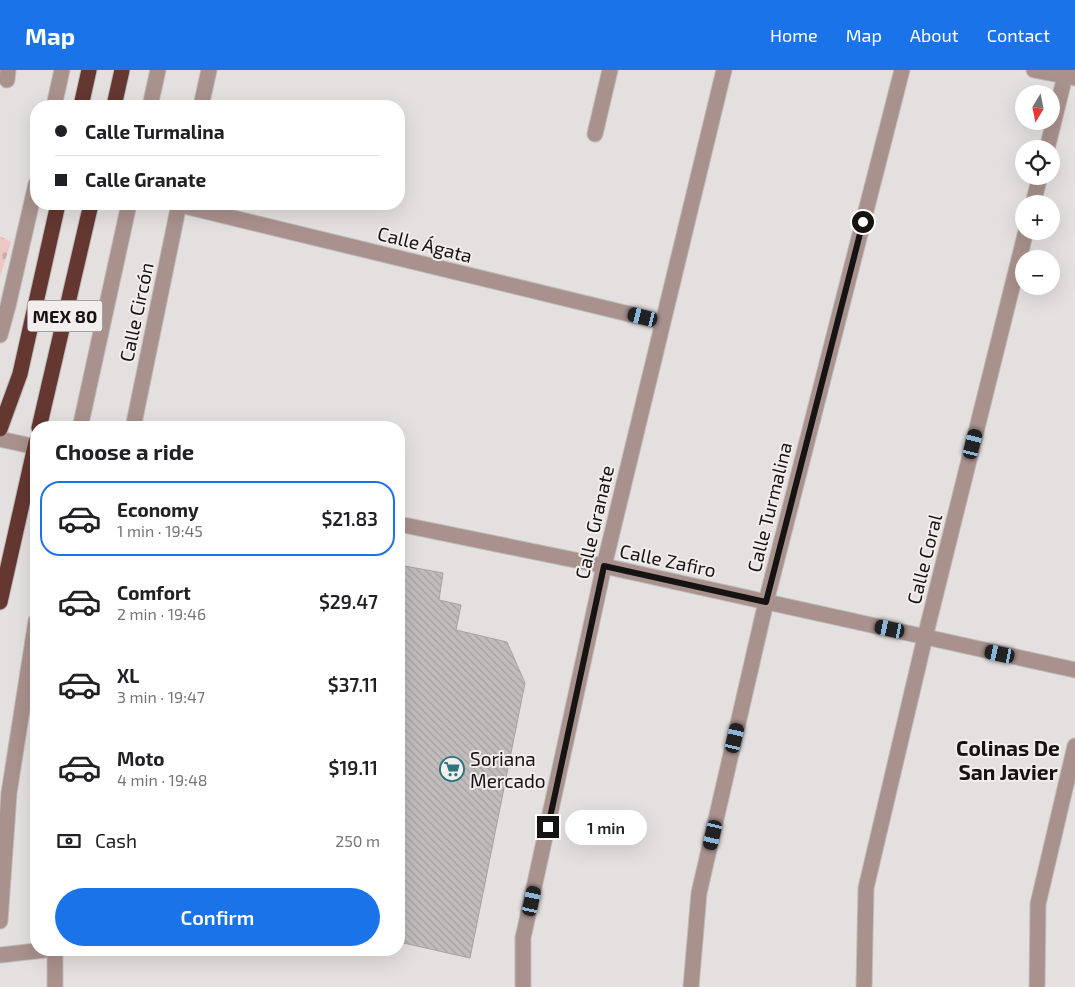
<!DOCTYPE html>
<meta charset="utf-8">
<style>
:root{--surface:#fff;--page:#f6f6f6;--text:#202124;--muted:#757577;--line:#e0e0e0;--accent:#1a73e8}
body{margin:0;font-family:"Exo 2",sans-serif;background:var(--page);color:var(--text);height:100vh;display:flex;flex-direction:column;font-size:19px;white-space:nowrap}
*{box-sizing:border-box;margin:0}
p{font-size:16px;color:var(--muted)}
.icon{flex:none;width:28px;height:28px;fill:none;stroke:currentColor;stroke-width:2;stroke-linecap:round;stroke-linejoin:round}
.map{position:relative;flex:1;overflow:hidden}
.sheet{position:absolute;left:30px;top:351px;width:375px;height:535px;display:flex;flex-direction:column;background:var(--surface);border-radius:20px;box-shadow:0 5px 20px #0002}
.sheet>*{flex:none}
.top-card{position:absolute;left:30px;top:30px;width:375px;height:110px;border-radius:20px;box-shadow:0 5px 20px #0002;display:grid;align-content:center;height:110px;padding:0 25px;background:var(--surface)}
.needle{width:32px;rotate:190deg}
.fabs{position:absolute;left:1015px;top:15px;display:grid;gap:10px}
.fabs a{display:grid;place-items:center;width:45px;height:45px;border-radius:50%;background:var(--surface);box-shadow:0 5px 20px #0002;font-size:25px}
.end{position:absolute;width:22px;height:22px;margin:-11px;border:6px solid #151413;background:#fff;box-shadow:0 0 0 2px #fff}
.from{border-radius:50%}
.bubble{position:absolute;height:35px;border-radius:18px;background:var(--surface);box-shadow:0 5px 20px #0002;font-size:16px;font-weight:600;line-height:35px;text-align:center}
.car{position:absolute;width:15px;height:30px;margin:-15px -8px;border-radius:6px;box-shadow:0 0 4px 1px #0007;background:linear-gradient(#222 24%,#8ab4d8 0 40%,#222 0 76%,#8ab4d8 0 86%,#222 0)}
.top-card b{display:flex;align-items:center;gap:18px;height:48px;font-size:19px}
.top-card b+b{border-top:1px solid var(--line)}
.top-card i{width:12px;height:12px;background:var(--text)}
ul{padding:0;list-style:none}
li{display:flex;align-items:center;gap:15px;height:75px;margin:0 10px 8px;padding:0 15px;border:2px solid transparent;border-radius:20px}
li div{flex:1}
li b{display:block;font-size:19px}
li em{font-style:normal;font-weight:600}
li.active{border-color:var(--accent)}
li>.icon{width:45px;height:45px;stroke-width:1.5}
h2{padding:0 25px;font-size:22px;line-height:60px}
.pay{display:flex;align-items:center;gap:12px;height:55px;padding:0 25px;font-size:19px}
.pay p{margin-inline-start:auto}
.button{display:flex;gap:10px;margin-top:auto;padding:10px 25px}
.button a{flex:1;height:58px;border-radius:30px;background:var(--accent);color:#fff;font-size:20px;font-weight:600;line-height:58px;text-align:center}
header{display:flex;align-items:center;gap:30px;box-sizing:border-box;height:70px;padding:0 25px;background:var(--accent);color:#fff}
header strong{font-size:24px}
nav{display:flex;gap:28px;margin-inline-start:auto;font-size:18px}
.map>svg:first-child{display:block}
.cemetery{fill:url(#cemetery-stones)}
.building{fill:url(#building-back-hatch);stroke:#a7a3a3}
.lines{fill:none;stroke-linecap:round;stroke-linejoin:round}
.minor-casing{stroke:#bfbbbb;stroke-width:17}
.highway-casing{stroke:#bfbbbb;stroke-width:17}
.minor{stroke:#a9918d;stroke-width:15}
.highway{stroke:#643731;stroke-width:15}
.route{stroke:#151413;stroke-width:6}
.labels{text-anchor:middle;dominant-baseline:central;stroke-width:4;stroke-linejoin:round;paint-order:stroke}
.shield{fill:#f1eeed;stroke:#575554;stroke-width:1}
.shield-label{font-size:18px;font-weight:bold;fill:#151413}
.street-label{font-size:19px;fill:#151413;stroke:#f1eeed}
.poi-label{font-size:19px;fill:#151413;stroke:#f1eeed;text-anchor:start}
.quarter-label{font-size:21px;font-weight:bold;fill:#151413;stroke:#f1eeed}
</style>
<header>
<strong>Map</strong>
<nav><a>Home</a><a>Map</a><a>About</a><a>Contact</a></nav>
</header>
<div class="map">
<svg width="1075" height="917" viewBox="0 0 1075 917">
<defs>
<pattern id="cemetery-stones" width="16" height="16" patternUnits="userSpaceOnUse" patternTransform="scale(1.25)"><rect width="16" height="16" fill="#edc8c2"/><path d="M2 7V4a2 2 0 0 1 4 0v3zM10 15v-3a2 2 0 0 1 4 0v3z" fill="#caaba6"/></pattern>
<pattern id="building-back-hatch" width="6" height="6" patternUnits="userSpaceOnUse" patternTransform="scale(1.25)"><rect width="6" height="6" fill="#c0bdbc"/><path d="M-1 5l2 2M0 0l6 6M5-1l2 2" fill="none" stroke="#a4a2a1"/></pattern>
</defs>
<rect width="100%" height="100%" fill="#e4e0e0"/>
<polygon class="cemetery" points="0,166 11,172 0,207"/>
<polygon class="building" points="399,495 443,503 439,530 461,535 456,560 507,572 525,613 470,888 399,872"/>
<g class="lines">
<defs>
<g id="minor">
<polyline points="1034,0 1075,8"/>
<polyline points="7,10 8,0"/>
<polyline points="54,36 62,0"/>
<polyline points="150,36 158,0"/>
<polyline points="201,36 209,0"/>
<polyline points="595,64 610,0"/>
<polyline points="1047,79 1065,6 1064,0"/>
<polyline points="176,134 662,252"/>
<polyline points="1033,134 1040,106"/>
<polyline points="0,265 8,236 36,114"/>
<polyline points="80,358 129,134"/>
<polyline points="133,358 179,134"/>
<polyline points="0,369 36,377"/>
<polyline points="399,454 604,496 1075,600"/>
<polyline points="0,851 9,723 36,551"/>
<polyline points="55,880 55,917"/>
<polyline points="0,885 45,880"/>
<polyline points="523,917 523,868 604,496 724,0"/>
<polyline points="691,917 699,823 766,532 902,0"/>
<polyline points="864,917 866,818 925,567 1026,161"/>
<polyline points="1037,917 1038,834 1075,676"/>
</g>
<g id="highway">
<polyline points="81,36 89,0"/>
<polyline points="114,36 122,0"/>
<polyline points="39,358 91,134"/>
<polyline points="0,359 20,304 58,134"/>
<polyline points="0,532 36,372"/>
</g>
</defs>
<use href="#minor" class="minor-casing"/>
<use href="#highway" class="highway-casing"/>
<use href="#minor" class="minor"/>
<use href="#highway" class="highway"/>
</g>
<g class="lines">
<polyline class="route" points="548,757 604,496 766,532 863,152"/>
</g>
<defs>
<symbol id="supermarket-ring" viewBox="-11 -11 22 22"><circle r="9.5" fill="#f1eeed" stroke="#2c747e" stroke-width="1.5"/><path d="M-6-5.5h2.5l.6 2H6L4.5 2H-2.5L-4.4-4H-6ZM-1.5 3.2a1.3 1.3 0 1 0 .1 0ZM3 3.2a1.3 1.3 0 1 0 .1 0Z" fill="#2c747e"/></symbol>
</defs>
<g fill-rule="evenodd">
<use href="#supermarket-ring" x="438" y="685" width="28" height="28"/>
</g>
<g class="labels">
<rect class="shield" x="27.5" y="230.5" width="75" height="31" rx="4"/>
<g class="shield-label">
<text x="65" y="246">MEX 80</text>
</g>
<g class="street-label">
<text transform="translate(425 174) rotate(14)">Calle Ágata</text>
<text transform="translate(136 242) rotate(-78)">Calle Circón</text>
<text transform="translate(769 437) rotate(-76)">Calle Turmalina</text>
<text transform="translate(594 452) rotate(-77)">Calle Granate</text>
<text transform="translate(924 489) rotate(-76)">Calle Coral</text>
<text transform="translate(668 490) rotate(12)">Calle Zafiro</text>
</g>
<g class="poi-label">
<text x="470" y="688">Soriana<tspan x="470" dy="22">Mercado</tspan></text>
</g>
<g class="quarter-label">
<text x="1008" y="677">Colinas De<tspan x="1008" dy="24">San Javier</tspan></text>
</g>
</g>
</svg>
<div class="fabs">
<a><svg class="needle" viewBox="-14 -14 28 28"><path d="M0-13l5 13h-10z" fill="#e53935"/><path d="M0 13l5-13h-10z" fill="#757577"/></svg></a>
<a><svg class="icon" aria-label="locate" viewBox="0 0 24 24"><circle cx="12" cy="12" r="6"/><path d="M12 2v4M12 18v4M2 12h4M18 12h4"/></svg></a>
<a>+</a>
<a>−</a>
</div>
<i class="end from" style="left:863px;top:152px"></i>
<i class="end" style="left:548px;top:757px"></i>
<div class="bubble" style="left:565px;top:740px;width:82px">1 min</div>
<i class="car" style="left:643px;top:247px;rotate:284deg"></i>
<i class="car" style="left:973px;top:374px;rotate:14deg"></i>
<i class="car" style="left:890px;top:559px;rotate:282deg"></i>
<i class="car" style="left:1000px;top:584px;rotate:282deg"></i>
<i class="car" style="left:735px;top:668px;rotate:13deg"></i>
<i class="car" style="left:713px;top:765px;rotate:193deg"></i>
<i class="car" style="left:532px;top:831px;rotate:12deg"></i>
<div class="top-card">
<b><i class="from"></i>Calle Turmalina</b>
<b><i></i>Calle Granate</b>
</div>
<section class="sheet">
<h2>Choose a ride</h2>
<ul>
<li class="active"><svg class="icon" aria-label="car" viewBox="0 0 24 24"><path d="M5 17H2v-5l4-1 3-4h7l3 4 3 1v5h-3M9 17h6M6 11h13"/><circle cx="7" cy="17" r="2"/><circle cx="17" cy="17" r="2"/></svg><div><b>Economy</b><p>1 min · 19:45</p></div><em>$21.83</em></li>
<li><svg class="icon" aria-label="car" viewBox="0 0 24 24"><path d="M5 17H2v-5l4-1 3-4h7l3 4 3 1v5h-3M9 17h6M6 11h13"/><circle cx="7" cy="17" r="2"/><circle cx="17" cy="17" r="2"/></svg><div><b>Comfort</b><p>2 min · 19:46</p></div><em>$29.47</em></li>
<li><svg class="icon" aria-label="car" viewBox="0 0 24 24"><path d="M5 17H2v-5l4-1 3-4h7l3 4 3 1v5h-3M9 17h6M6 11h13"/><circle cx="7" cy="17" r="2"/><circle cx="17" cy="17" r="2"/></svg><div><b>XL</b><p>3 min · 19:47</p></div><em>$37.11</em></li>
<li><svg class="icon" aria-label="car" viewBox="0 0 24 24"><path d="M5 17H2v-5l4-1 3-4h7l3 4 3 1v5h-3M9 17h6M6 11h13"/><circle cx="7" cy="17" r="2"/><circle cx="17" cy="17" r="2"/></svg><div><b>Moto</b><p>4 min · 19:48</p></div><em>$19.11</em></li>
</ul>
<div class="pay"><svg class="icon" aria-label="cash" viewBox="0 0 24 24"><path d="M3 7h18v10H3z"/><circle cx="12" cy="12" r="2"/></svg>Cash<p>250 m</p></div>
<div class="button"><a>Confirm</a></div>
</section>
</div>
